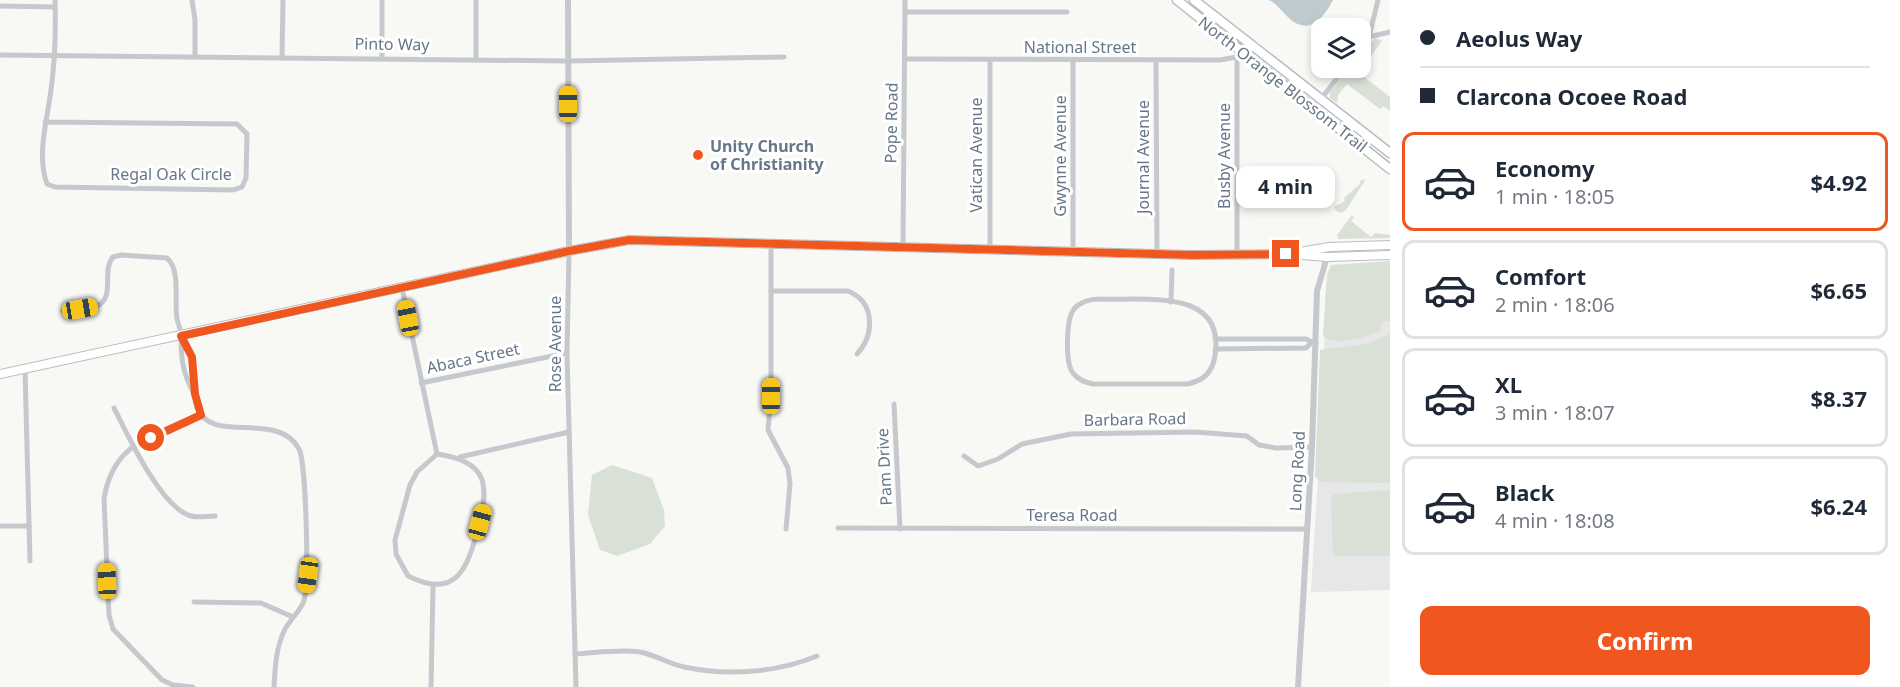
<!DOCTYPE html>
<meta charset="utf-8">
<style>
:root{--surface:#fff;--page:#f2f2f3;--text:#1f2937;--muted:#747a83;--line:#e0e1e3;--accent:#ef571e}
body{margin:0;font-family:"Noto Sans",sans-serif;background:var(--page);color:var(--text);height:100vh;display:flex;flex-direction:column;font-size:22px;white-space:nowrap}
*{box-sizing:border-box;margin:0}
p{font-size:20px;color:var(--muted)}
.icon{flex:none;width:33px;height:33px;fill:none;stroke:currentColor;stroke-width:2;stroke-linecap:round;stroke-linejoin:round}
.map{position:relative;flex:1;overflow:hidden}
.panel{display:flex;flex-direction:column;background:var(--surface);width:510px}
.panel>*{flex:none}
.banner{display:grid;align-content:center;height:132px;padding:0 30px;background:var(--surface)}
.buttons{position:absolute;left:1311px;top:18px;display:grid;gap:12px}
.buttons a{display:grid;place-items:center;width:60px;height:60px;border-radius:12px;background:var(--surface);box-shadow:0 3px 9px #0003;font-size:30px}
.end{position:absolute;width:27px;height:27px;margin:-14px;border:8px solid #ef571e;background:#fff;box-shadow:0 0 0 3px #fff}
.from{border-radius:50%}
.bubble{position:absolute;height:42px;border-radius:12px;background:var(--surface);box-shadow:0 3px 9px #0003;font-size:20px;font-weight:700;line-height:42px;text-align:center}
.car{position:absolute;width:18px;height:36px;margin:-18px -9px;border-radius:8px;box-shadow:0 0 4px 2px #0007;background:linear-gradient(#f5c518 24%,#345 0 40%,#f5c518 0 76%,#345 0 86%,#f5c518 0)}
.banner b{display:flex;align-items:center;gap:21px;height:57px;font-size:22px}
.banner b+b{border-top:2px solid var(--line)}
.banner i{width:15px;height:15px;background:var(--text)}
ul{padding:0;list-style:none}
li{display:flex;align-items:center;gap:18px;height:99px;margin:0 12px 9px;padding:0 18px;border:3px solid var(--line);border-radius:12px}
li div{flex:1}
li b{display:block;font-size:22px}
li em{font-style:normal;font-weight:700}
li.on{border-color:var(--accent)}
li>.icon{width:54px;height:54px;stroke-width:1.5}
.button{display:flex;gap:12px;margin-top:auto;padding:12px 30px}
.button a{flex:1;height:69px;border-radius:12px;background:var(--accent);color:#fff;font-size:24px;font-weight:700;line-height:69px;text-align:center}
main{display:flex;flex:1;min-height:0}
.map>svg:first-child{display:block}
.built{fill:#e6e7e6}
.green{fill:#d9e0d6}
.water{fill:#bfcacf}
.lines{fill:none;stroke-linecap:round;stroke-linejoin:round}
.secondary-casing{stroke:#b9bec3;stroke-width:10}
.primary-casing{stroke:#b8bcc0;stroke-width:11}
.minor{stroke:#c5c9cd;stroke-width:5}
.tertiary{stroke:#c5c9cd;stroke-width:6}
.secondary{stroke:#fff;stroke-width:8}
.primary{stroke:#fff;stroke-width:8}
.route{stroke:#ef571e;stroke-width:8}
.poi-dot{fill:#ef571e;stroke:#fff;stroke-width:2}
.labels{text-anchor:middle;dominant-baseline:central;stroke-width:6;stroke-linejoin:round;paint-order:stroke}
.street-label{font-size:16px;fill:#657788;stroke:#fff}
.poi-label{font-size:16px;font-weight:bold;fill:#657788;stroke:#fff;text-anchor:start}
</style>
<main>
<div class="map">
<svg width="1390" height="687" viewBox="0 0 1390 687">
<rect width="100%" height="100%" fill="#f8f8f5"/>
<polygon class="built" points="1390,265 1390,590 1311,592 1323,397 1326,285 1328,277"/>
<g class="green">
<polygon points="1375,38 1382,41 1359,73 1390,97 1390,111 1383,106 1380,109 1347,84 1338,95 1337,103 1330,98 1330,92 1349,68 1360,68 1361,52"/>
<polygon points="1366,179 1346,210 1341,213 1336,211 1334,207 1345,201 1344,198 1360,184 1360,181"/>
<polygon points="1352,215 1354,217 1351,221 1371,237 1375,233 1390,235 1390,238 1338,239 1337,235"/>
<path d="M1390,261v64l-1,-4h-7l-2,10c-15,6 -44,16 -57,5l4,-61 4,-10z"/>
<polygon points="1390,334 1390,483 1320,482 1315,476 1320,350 1367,344"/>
<polygon points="612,465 652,478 664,510 665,526 650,544 617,556 600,550 588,515 592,475"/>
<polygon points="1390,490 1390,556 1336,556 1333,552 1331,499 1334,494"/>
</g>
<path class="water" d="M1269,0h64c-9,17 -23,36 -43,19 -7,-6 -13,-15 -21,-19z"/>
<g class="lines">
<defs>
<g id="secondary">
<polyline points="1300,252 1329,247 1390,245"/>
<polyline points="0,374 569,251 629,240 1193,255 1289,254 1327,257 1390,255"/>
</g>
<g id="primary">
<polyline points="1177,0 1390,169"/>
<polyline points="1194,0 1390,153"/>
</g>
</defs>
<use href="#secondary" class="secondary-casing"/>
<use href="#primary" class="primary-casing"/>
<g class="minor">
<polyline points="192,0 195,20 195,56"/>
<polyline points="0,6 55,7"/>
<polyline points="905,12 1067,12"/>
<polyline points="1369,37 1390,32"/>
<polyline points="1360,48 1369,37 1378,0"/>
<polyline points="0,55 568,61 784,57"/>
<polyline points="282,57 283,0"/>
<polyline points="1237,57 1237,255"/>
<polyline points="382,58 382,0"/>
<polyline points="476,59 476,0"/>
<polyline points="905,59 1220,60 1237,57 1249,43"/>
<polyline points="1156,60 1157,254"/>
<polyline points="990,61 990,249"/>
<polyline points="1314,108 1345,68"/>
<path d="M45,122l192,2 10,10 -1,44 -4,9 -9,3 -178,-3 -8,-3c-10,-27 -1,-60 3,-87 5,-32 6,-65 5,-97"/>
<polyline points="771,242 771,395 768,430 788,468 790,484 786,529"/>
<polyline points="903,246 905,0"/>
<polyline points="569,251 567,353 576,687"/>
<polyline points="1073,251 1073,61"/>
<polyline points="402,288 437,454"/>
<path d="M771,291h77c27,11 27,43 9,63"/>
<path d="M1100,299c45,2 126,-12 115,57 -3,17 -11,24 -27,28h-95c-8,-2 -15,-4 -20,-11 -8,-10 -7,-54 1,-64 7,-8 16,-10 26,-10z"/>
<polyline points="1171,302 1172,270"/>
<path d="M63,311c11,-1 25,-1 34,-5 19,-9 4,-35 16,-49l8,-2 46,3c14,12 7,44 10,61 3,14 11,25 15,38 5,16 -1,34 5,50 14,39 80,2 102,42 7,12 11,140 4,154 -4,9 -13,17 -18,26 -9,18 -10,38 -11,58"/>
<path d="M181,338c0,21 2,35 12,54"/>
<polyline points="1215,339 1306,339 1316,344"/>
<polyline points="1215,349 1306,348 1310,344"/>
<polyline points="25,370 30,561"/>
<polyline points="421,383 567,353"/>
<polyline points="894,404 900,529"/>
<path d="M114,408c14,27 47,100 77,108 7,2 16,0 24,0"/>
<path d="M437,454c51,7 53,31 41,75 -11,40 -22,71 -70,47l-12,-22 -1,-14 15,-55 7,-13z"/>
<polyline points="964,456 978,466 998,459 1022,444 1071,434 1195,432 1247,436 1259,445 1276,448 1312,447"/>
<polyline points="460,457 569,432"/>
<polyline points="0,526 29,526"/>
<polyline points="838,528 1307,529"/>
<polyline points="194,602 261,603 293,617"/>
<path d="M575,654c21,-1 44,-5 65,-2 16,3 29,12 44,15 43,9 92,6 133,-11"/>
<path d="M193,687l-20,-2 -11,-5 -49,-51 -4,-14 -5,-116c9,-58 50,-63 97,-84"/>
<polyline points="431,687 433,586"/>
</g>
<g class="tertiary">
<polyline points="568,0 569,251"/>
<polyline points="1298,687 1312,447 1317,291 1327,257"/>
</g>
<use href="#secondary" class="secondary"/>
<use href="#primary" class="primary"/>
</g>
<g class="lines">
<polyline class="route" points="151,438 201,415 195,394 192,357 181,336 569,251 629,240 1192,255 1286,254"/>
</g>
<circle class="poi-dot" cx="698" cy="155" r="6"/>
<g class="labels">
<g class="street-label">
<text transform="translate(392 44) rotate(1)">Pinto Way</text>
<text x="1080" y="47">National Street</text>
<text transform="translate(1283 84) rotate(38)">North Orange Blossom Trail</text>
<text transform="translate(891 123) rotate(-89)">Pope Road</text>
<text transform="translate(976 155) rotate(-90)">Vatican Avenue</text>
<text transform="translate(1060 156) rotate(-90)">Gwynne Avenue</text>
<text transform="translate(1224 156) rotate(-90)">Busby Avenue</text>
<text transform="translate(1143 157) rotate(-90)">Journal Avenue</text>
<text x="171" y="174">Regal Oak Circle</text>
<text transform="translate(555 344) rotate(-90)">Rose Avenue</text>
<text transform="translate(473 358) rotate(-12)">Abaca Street</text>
<text transform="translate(1135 419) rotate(-1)">Barbara Road</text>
<text transform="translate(884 467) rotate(-93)">Pam Drive</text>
<text transform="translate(1297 471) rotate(-87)">Long Road</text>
<text x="1072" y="515">Teresa Road</text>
</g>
<g class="poi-label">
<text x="710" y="146">Unity Church<tspan x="710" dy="18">of Christianity</tspan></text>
</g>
</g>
</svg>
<div class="buttons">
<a><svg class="icon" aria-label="layers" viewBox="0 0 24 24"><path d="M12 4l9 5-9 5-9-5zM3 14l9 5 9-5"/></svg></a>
</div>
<i class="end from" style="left:151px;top:438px"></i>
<i class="end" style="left:1286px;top:254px"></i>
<div class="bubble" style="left:1236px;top:166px;width:99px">4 min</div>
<i class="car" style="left:568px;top:104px;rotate:0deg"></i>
<i class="car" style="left:80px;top:309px;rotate:81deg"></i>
<i class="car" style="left:408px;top:318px;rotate:349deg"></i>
<i class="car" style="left:771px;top:396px;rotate:0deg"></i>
<i class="car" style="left:480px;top:522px;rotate:15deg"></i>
<i class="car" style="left:308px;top:575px;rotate:188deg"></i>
<i class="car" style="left:107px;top:581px;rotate:358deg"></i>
</div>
<section class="panel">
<div class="banner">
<b><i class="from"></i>Aeolus Way</b>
<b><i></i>Clarcona Ocoee Road</b>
</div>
<ul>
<li class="on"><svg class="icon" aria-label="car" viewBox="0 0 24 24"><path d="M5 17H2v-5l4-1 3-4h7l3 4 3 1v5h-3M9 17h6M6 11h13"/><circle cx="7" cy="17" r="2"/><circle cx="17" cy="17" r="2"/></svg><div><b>Economy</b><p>1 min · 18:05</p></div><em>$4.92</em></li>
<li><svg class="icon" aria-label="car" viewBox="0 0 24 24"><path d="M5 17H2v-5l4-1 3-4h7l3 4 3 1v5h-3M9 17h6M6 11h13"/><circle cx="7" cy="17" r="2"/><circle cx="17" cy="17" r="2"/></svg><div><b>Comfort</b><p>2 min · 18:06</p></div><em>$6.65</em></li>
<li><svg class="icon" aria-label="car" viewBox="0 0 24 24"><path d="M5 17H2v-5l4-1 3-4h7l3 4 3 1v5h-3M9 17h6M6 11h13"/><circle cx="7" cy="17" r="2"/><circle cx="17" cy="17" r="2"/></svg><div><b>XL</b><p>3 min · 18:07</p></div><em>$8.37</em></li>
<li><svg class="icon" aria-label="car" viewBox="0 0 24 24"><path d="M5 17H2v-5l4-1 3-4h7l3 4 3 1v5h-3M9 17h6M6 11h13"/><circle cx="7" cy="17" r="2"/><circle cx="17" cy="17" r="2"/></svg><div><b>Black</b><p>4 min · 18:08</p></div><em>$6.24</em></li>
</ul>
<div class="button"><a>Confirm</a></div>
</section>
</main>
